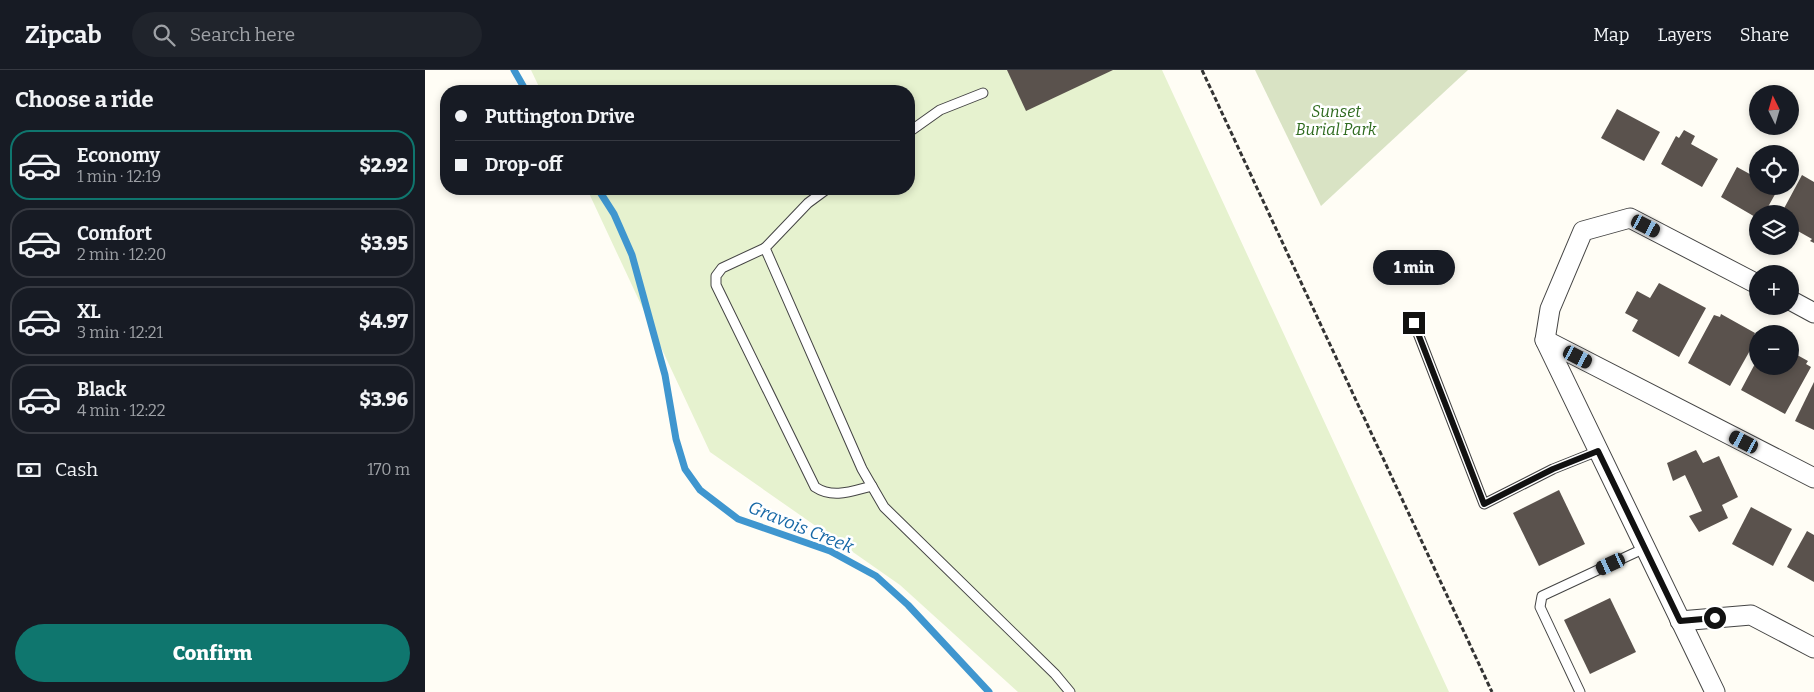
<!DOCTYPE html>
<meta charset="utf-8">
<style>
:root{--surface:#171b24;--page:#20242c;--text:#f1f3f6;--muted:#9ea1a6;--line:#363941;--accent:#0f766e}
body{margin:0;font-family:Bitter,serif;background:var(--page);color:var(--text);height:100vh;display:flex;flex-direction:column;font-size:19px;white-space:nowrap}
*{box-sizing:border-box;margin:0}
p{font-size:16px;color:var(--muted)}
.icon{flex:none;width:28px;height:28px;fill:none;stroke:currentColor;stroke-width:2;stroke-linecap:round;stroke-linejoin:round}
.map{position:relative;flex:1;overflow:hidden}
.drawer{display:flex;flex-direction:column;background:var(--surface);width:425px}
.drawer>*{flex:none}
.hud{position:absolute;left:15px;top:15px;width:475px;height:110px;border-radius:20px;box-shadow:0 2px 8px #0003;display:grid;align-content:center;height:110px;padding:0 15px;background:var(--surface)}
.needle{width:32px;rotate:355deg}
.tools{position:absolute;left:1324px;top:15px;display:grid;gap:10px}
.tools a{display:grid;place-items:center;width:50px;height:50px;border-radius:50%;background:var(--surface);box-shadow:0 2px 8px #0003;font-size:25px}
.end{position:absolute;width:22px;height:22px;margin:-11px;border:6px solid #111;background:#fff;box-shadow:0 0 0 2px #fff}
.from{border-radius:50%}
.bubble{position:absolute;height:35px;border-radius:18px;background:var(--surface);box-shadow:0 2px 8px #0003;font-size:16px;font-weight:800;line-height:35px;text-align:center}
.car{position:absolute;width:15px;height:30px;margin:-15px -8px;border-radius:6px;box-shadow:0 0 4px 1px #0007;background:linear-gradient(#222 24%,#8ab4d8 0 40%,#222 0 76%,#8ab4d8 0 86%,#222 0)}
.hud b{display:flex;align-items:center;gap:18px;height:48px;font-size:19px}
.hud b+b{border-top:1px solid var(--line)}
.hud i{width:12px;height:12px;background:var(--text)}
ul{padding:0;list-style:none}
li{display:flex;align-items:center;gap:15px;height:70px;margin:0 10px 8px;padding:0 5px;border:2px solid var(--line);border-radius:20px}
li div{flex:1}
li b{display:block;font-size:19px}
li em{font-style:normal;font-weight:800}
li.active{border-color:var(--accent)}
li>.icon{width:45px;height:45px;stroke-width:1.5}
h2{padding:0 15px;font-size:22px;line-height:60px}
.pay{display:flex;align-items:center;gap:12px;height:55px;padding:0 15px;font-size:19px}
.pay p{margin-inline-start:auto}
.primary-button{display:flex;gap:10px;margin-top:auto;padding:10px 15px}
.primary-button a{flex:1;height:58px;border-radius:30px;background:var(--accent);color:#fff;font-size:20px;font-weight:800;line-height:58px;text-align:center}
header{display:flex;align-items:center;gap:30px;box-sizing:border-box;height:70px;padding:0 25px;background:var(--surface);border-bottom:1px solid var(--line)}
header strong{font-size:24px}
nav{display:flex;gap:28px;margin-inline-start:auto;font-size:18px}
.search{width:350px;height:45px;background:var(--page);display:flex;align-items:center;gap:12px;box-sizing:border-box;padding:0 18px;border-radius:28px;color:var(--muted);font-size:19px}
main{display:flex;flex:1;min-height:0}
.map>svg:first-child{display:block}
.cemetery{fill:#d9e3c4}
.pitch{fill:#e6f2cf}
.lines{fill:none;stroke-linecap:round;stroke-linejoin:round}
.stream{stroke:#3f96cf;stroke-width:7}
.building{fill:#5a524d}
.service-casing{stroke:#444;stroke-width:11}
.minor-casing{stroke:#444;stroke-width:21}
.path{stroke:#333;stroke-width:3;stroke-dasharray:5 2.5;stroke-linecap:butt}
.service{stroke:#fff;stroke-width:9}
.minor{stroke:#fff;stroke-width:19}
.route{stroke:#111;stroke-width:6}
.labels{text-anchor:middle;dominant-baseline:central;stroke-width:5;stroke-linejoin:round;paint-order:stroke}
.park-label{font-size:16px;font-style:italic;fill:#2f6b1f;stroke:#fff}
.water-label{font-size:18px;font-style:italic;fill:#1768a6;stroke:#fff}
</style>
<header>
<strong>Zipcab</strong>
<div class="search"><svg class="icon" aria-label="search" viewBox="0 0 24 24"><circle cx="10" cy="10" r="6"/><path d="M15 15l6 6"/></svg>Search here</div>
<nav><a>Map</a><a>Layers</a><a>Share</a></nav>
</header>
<main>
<section class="drawer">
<h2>Choose a ride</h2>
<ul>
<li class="active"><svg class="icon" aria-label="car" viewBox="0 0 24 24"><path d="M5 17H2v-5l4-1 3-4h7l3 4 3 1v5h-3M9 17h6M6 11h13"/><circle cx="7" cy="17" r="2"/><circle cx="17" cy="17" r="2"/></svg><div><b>Economy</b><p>1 min · 12:19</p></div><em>$2.92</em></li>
<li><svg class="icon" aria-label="car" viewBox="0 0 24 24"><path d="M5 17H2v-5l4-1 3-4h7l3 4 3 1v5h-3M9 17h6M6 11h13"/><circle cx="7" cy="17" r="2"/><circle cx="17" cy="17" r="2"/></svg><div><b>Comfort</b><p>2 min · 12:20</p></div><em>$3.95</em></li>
<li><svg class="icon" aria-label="car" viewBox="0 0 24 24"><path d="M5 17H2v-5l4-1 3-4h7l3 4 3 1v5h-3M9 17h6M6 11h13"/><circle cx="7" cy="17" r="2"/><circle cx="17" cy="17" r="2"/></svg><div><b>XL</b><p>3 min · 12:21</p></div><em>$4.97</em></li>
<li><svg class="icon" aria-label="car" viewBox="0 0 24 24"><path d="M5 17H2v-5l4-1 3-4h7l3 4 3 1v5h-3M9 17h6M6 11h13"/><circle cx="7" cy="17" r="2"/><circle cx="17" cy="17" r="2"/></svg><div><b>Black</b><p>4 min · 12:22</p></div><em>$3.96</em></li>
</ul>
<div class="pay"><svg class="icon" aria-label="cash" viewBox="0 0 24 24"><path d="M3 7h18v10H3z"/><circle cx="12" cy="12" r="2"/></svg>Cash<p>170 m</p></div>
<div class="primary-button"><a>Confirm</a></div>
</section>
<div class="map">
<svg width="1389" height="622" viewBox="0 0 1389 622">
<rect width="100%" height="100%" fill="#fffdf5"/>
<polygon class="cemetery" points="830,0 1043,0 896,136"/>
<polygon class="pitch" points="106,0 737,0 1024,622 593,622 475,515 285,382 162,119 484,119 484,21 116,21"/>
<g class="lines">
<g class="stream">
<polyline points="89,0 101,21"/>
<polyline points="173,119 189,144 207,185 240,305 251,369 260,399 275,420 313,449 405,481 451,506 483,535 564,622"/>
</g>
</g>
<g class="building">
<polygon points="582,0 688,0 601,41"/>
<polygon points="1192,39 1235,62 1219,91 1176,68"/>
<polygon points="1259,60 1270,66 1266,74 1293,89 1277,117 1236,94 1251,66 1254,68"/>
<polygon points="1312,97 1332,108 1332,116 1348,116 1353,119 1339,144 1332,144 1332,148 1296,127"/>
<polygon points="1377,105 1389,112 1389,173 1385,171 1387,169 1371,160 1369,162 1365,160 1365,144 1356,144"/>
<polygon points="1234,213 1281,238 1254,287 1207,261 1213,250 1200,243 1212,221 1225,228"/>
<polygon points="1296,244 1330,263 1329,266 1332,268 1305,316 1263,293 1289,245 1295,247"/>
<polygon points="1365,281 1383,291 1381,294 1386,297 1360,344 1316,320 1332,290 1332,296 1365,296"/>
<polygon points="1389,312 1389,360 1370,351"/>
<polygon points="1271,380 1278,393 1294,386 1313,427 1297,435 1303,448 1274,462 1264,446 1277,441 1260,405 1248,411 1242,393"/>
<polygon points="1134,420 1160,474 1114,496 1088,443"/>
<polygon points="1326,437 1367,459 1348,496 1307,474"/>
<polygon points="1382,461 1389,465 1389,512 1362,497"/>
<polygon points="1185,528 1211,582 1165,604 1139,550"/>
</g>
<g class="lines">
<defs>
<g id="service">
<polyline points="484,62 515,40 558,23"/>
<polyline points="402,119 383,133 340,178 437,399 459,437 630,604 645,622"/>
<path d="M340,178l-43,20 -6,8v9l99,202c18,12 37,4 57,-1"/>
<polyline points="989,253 1059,434 1128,399 1173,381"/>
<polyline points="1155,622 1115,537 1117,526 1220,478"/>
</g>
<g id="minor">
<polyline points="1365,230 1389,243"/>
<polyline points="1120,270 1389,408"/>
<polyline points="1255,551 1326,545 1389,578"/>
<polyline points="1290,622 1120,270 1125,239 1158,161 1205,148 1332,214"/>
</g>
</defs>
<use href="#service" class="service-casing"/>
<use href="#minor" class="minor-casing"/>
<polyline class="path" points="777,0 1067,622"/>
<use href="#service" class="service"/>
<use href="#minor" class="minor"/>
</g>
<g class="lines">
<polyline class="route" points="989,253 1059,434 1128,399 1173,381 1255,551 1290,548"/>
</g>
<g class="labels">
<g class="park-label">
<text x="911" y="41">Sunset<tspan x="911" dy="18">Burial Park</tspan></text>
</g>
<g class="water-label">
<text transform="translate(376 457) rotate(22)">Gravois Creek</text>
</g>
</g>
</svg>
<div class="tools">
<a><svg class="needle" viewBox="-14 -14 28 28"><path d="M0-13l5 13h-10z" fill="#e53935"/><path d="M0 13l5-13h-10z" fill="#9ea1a6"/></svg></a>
<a><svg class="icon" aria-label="locate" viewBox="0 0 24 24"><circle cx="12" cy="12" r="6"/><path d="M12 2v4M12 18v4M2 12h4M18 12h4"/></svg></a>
<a><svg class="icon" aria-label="layers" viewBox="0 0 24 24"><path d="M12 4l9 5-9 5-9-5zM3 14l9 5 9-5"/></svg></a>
<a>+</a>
<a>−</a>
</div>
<i class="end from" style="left:1290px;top:548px"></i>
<i class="end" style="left:989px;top:253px"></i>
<div class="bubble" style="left:948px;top:180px;width:82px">1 min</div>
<i class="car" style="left:1221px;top:156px;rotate:117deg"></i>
<i class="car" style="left:1153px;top:287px;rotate:117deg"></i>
<i class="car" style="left:1319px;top:372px;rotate:297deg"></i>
<i class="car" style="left:1186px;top:494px;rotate:245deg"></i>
<div class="hud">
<b><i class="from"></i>Puttington Drive</b>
<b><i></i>Drop-off</b>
</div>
</div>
</main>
